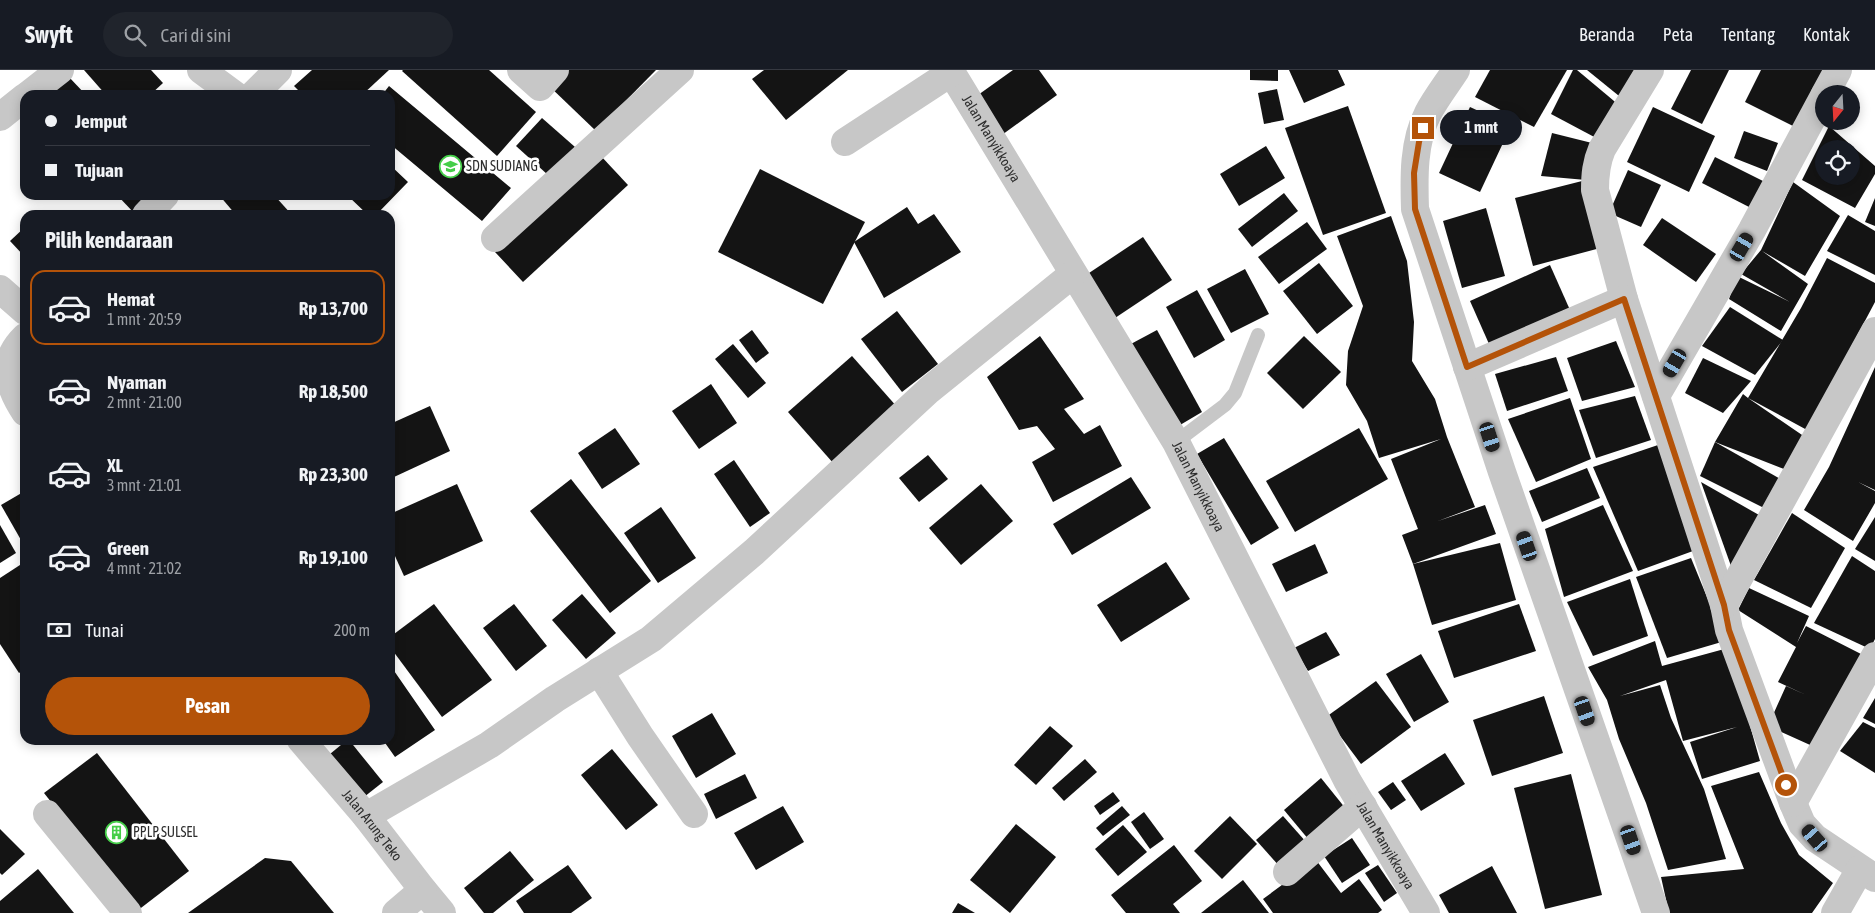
<!DOCTYPE html>
<html lang="id">
<meta charset="utf-8">
<style>
:root{--surface:#171b24;--page:#20242c;--text:#f1f3f6;--muted:#9ea1a6;--line:#363941;--accent:#b45309}
body{margin:0;font-family:"Asap Condensed",sans-serif;background:var(--page);color:var(--text);height:100vh;display:flex;flex-direction:column;font-size:19px;white-space:nowrap}
*{box-sizing:border-box;margin:0}
p{font-size:16px;color:var(--muted)}
.icon{flex:none;width:28px;height:28px;fill:none;stroke:currentColor;stroke-width:2;stroke-linecap:round;stroke-linejoin:round}
.map{position:relative;flex:1;overflow:hidden}
.drawer{position:absolute;left:20px;top:140px;width:375px;height:535px;display:flex;flex-direction:column;background:var(--surface);border-radius:15px;box-shadow:0 2px 12px #0003}
.drawer>*{flex:none}
.banner{position:absolute;left:20px;top:20px;width:375px;height:110px;border-radius:15px;box-shadow:0 2px 12px #0003;display:grid;align-content:center;height:110px;padding:0 25px;background:var(--surface)}
.needle{width:32px;rotate:198deg}
.buttons{position:absolute;left:1815px;top:15px;display:grid;gap:10px}
.buttons a{display:grid;place-items:center;width:45px;height:45px;border-radius:50%;background:var(--surface);box-shadow:0 2px 12px #0003;font-size:25px}
.end{position:absolute;width:22px;height:22px;margin:-11px;border:6px solid #b45309;background:#fff;box-shadow:0 0 0 2px #fff}
.from{border-radius:50%}
.bubble{position:absolute;height:35px;border-radius:18px;background:var(--surface);box-shadow:0 2px 12px #0003;font-size:16px;font-weight:700;line-height:35px;text-align:center}
.car{position:absolute;width:15px;height:30px;margin:-15px -8px;border-radius:6px;box-shadow:0 0 4px 1px #0007;background:linear-gradient(#222 24%,#8ab4d8 0 40%,#222 0 76%,#8ab4d8 0 86%,#222 0)}
.banner b{display:flex;align-items:center;gap:18px;height:48px;font-size:19px}
.banner b+b{border-top:1px solid var(--line)}
.banner i{width:12px;height:12px;background:var(--text)}
ul{padding:0;list-style:none}
li{display:flex;align-items:center;gap:15px;height:75px;margin:0 10px 8px;padding:0 15px;border:2px solid transparent;border-radius:15px}
li div{flex:1}
li b{display:block;font-size:19px}
li em{font-style:normal;font-weight:700}
li.current{border-color:var(--accent)}
li>.icon{width:45px;height:45px;stroke-width:1.5}
h2{padding:0 25px;font-size:22px;line-height:60px}
.pay{display:flex;align-items:center;gap:12px;height:55px;padding:0 25px;font-size:19px}
.pay p{margin-inline-start:auto}
.cta{display:flex;gap:10px;margin-top:auto;padding:10px 25px}
.cta a{flex:1;height:58px;border-radius:30px;background:var(--accent);color:#fff;font-size:20px;font-weight:700;line-height:58px;text-align:center}
header{display:flex;align-items:center;gap:30px;box-sizing:border-box;height:70px;padding:0 25px;background:var(--surface);border-bottom:1px solid var(--line)}
header strong{font-size:24px}
nav{display:flex;gap:28px;margin-inline-start:auto;font-size:18px}
.search{width:350px;height:45px;background:var(--page);display:flex;align-items:center;gap:12px;box-sizing:border-box;padding:0 18px;border-radius:28px;color:var(--muted);font-size:19px}
.map>svg:first-child{display:block}
.building{fill:#141414;fill-rule:evenodd}
.lines{fill:none;stroke-linecap:round;stroke-linejoin:round}
.service{stroke:#c7c7c7;stroke-width:14}
.minor{stroke:#c7c7c7;stroke-width:28}
.route{stroke:#b45309;stroke-width:6}
.labels{text-anchor:middle;dominant-baseline:central;stroke-width:5;stroke-linejoin:round;paint-order:stroke}
.street-label{font-size:14px;fill:#2d2d2d;stroke:#fff}
.poi-label{font-size:14px;fill:#2d2d2d;stroke:#fff;text-anchor:start}
</style>
<header>
<strong>Swyft</strong>
<div class="search"><svg class="icon" aria-label="search" viewBox="0 0 24 24"><circle cx="10" cy="10" r="6"/><path d="M15 15l6 6"/></svg>Cari di sini</div>
<nav><a>Beranda</a><a>Peta</a><a>Tentang</a><a>Kontak</a></nav>
</header>
<div class="map">
<svg width="1875" height="843" viewBox="0 0 1875 843">
<rect width="100%" height="100%" fill="#fff"/>
<g class="building">
<polygon points="84,0 151,0 163,13 150,25 106,25"/>
<polygon points="312,0 389,0 362,25 303,25 294,16"/>
<polygon points="403,0 489,0 536,42 497,86 402,1"/>
<polygon points="561,0 656,0 596,61 547,14"/>
<polygon points="764,0 848,0 786,50 752,9"/>
<polygon points="1013,0 1039,0 1057,25 999,67 971,30"/>
<polygon points="1250,0 1278,0 1278,11 1250,10"/>
<polygon points="1289,0 1338,0 1345,15 1304,33"/>
<polygon points="1490,0 1567,0 1534,57 1475,27"/>
<polygon points="1573,0 1577,0 1620,36 1598,69 1551,44"/>
<polygon points="1587,0 1642,0 1624,30"/>
<polygon points="1691,0 1729,0 1702,54 1671,39"/>
<polygon points="1761,0 1827,0 1797,58 1745,32"/>
<polygon points="68,6 86,25 48,25"/>
<polygon points="389,16 511,118 482,151 390,74 390,25 382,25"/>
<polygon points="1277,19 1284,50 1264,54 1258,23"/>
<polygon points="1348,36 1386,143 1323,165 1285,58"/>
<polygon points="1470,37 1511,56 1480,122 1439,103"/>
<polygon points="1653,37 1715,66 1689,122 1627,92"/>
<polygon points="542,48 575,77 548,105 516,76"/>
<path d="M1829,56l46,40v8l-20,34 -53,-28zM1824,79h27v27h-27z"/>
<polygon points="1744,61 1778,73 1767,101 1734,88"/>
<polygon points="1552,63 1592,73 1586,110 1541,106"/>
<polygon points="1266,76 1285,108 1239,136 1220,104"/>
<polygon points="600,85 628,115 523,212 495,182"/>
<polygon points="1715,87 1767,113 1753,139 1702,113"/>
<polygon points="390,95 408,112 376,145 368,145 347,125 390,125"/>
<polygon points="760,99 865,152 823,234 718,182"/>
<polygon points="1628,100 1661,115 1641,157 1609,143"/>
<polygon points="1586,110 1604,177 1533,196 1515,128"/>
<polygon points="1793,112 1840,146 1805,206 1762,181 1808,214 1781,261 1729,229 1737,206 1790,232 1741,204 1761,180"/>
<polygon points="1284,123 1298,141 1252,177 1238,159"/>
<polygon points="117,125 155,125 135,144"/>
<polygon points="219,125 274,125 292,145 236,145"/>
<polygon points="1875,128 1875,156 1865,152"/>
<polygon points="907,137 918,154 934,144 961,182 884,228 854,172"/>
<polygon points="1486,138 1505,206 1462,218 1443,151"/>
<polygon points="1848,145 1875,161 1875,205 1827,181"/>
<polygon points="1391,146 1407,191 1414,252 1412,291 1435,329 1447,367 1475,437 1438,451 1485,435 1496,464 1413,494 1402,465 1418,459 1391,389 1441,369 1379,388 1367,351 1346,315 1348,281 1363,236 1337,166"/>
<polygon points="1662,148 1716,184 1696,212 1643,175"/>
<polygon points="1307,152 1327,179 1279,214 1258,187"/>
<polygon points="25,157 25,187 10,171"/>
<polygon points="1143,167 1172,210 1112,250 1083,207"/>
<polygon points="1827,188 1875,213 1875,232 1807,360 1748,328 1805,367 1784,399 1715,372 1743,324 1748,328 1801,238"/>
<polygon points="1319,193 1353,236 1317,264 1283,221"/>
<polygon points="1550,195 1574,249 1493,283 1470,231"/>
<polygon points="1245,199 1269,244 1231,263 1207,219"/>
<polygon points="1197,220 1225,270 1194,288 1166,237"/>
<polygon points="1730,237 1783,270 1755,305 1702,276"/>
<polygon points="897,241 938,294 902,322 861,269"/>
<polygon points="752,260 769,283 756,293 739,270"/>
<polygon points="1157,260 1202,342 1175,358 1129,275"/>
<polygon points="1040,266 1084,329 1064,339 1084,364 1100,355 1122,396 1053,432 1032,392 1055,379 1037,356 1019,360 987,307"/>
<polygon points="1304,266 1341,302 1303,339 1267,303"/>
<polygon points="1616,271 1635,317 1582,331 1567,288"/>
<polygon points="733,274 766,313 748,328 715,289"/>
<polygon points="852,286 898,338 834,394 788,342"/>
<polygon points="1556,287 1568,321 1507,341 1495,304"/>
<polygon points="1703,288 1751,311 1723,343 1685,323"/>
<polygon points="1875,297 1875,420 1858,412 1875,421 1875,433 1853,471 1804,440 1829,397"/>
<polygon points="711,314 737,353 699,379 672,341"/>
<polygon points="1635,326 1651,370 1596,388 1579,340"/>
<polygon points="1570,328 1591,389 1536,412 1508,349"/>
<polygon points="430,336 450,381 394,407 390,398 390,354"/>
<polygon points="615,358 640,394 602,419 578,383"/>
<polygon points="1359,358 1388,409 1295,462 1266,411"/>
<polygon points="1224,368 1279,458 1251,475 1197,384"/>
<polygon points="1715,372 1782,410 1766,439 1700,406"/>
<polygon points="1658,375 1693,481 1638,501 1593,397"/>
<polygon points="928,385 948,409 919,432 899,408"/>
<polygon points="734,390 770,443 750,457 714,404"/>
<polygon points="1587,398 1600,428 1542,452 1529,421"/>
<polygon points="1131,407 1151,438 1072,485 1053,454"/>
<polygon points="571,409 651,511 610,543 530,441"/>
<polygon points="1701,412 1759,445 1731,496"/>
<polygon points="457,414 483,471 404,506 390,475 390,444"/>
<polygon points="981,414 1013,451 961,495 929,458"/>
<polygon points="25,421 25,477 1,435"/>
<polygon points="1603,435 1633,501 1564,527 1545,459"/>
<polygon points="661,437 696,488 658,513 624,463"/>
<polygon points="1792,443 1845,478 1811,538 1754,510"/>
<polygon points="1875,447 1875,491 1855,479"/>
<polygon points="0,455 16,483 0,493"/>
<polygon points="1500,473 1516,530 1432,555 1413,494"/>
<polygon points="1315,474 1328,503 1286,522 1272,494"/>
<polygon points="1852,486 1875,501 1875,569 1870,579 1814,553"/>
<polygon points="1691,488 1725,571 1667,588 1636,507"/>
<polygon points="1166,492 1190,529 1121,572 1097,535"/>
<polygon points="20,495 25,502 25,599 19,603 0,574 0,508"/>
<polygon points="1630,509 1648,566 1593,586 1567,532"/>
<polygon points="1749,518 1809,546 1797,573 1806,556 1863,585 1819,679 1768,656 1786,616 1806,625 1778,612 1796,577 1738,540"/>
<polygon points="582,524 616,563 586,589 552,550"/>
<polygon points="434,534 492,610 442,647 390,577 390,567"/>
<polygon points="514,534 547,576 516,601 483,558"/>
<polygon points="1519,534 1536,581 1454,608 1438,561"/>
<polygon points="1326,562 1340,585 1308,601 1294,578"/>
<polygon points="1655,571 1662,596 1728,578 1760,691 1702,709 1690,672 1737,657 1683,671 1666,610 1620,626 1660,615 1671,648 1704,719 1726,789 1668,800 1646,733 1619,669 1607,630 1588,597"/>
<polygon points="1421,584 1449,632 1414,652 1386,604"/>
<polygon points="390,595 435,660 395,687 383,670 390,670"/>
<polygon points="1376,611 1411,657 1361,694 1326,647"/>
<polygon points="1544,626 1563,683 1492,706 1473,650"/>
<polygon points="1875,628 1875,654 1863,648"/>
<polygon points="712,643 736,684 696,708 672,666"/>
<polygon points="1863,652 1875,658 1875,703 1840,681"/>
<polygon points="1050,656 1073,676 1036,715 1014,695"/>
<polygon points="347,670 349,670 383,712 364,727 330,684"/>
<polygon points="612,679 658,735 626,760 581,705"/>
<polygon points="97,683 189,801 137,841 44,723"/>
<polygon points="1445,683 1465,714 1421,741 1401,711"/>
<polygon points="1085,689 1097,702 1064,731 1052,718"/>
<polygon points="1759,702 1781,753 1799,785 1833,813 1812,843 1669,843 1661,807 1744,799 1711,716"/>
<polygon points="745,704 757,728 716,749 704,724"/>
<polygon points="1571,704 1602,825 1545,839 1514,718"/>
<polygon points="1321,708 1346,739 1309,770 1284,740"/>
<polygon points="1393,712 1406,730 1391,740 1378,722"/>
<polygon points="1113,722 1120,731 1100,745 1094,736"/>
<polygon points="783,736 804,772 756,800 734,763"/>
<polygon points="1122,736 1130,745 1103,766 1096,758"/>
<polygon points="1144,742 1164,769 1150,779 1131,752"/>
<polygon points="1230,746 1257,774 1222,809 1194,781"/>
<polygon points="1283,746 1307,773 1280,797 1256,770"/>
<polygon points="1016,754 1056,787 1010,843 970,810"/>
<polygon points="1123,755 1147,782 1118,806 1095,779"/>
<polygon points="0,759 25,784 2,805 0,803"/>
<polygon points="1352,768 1370,795 1342,813 1324,786"/>
<polygon points="1174,775 1202,811 1173,834 1180,843 1126,843 1111,825"/>
<polygon points="510,781 534,810 493,843 484,843 464,818"/>
<polygon points="265,788 291,791 334,843 188,843"/>
<polygon points="1316,790 1341,823 1359,809 1382,840 1378,843 1273,843 1263,829"/>
<polygon points="568,795 592,828 571,843 524,843 516,831"/>
<polygon points="1378,795 1397,823 1384,832 1365,803"/>
<polygon points="1492,796 1517,843 1449,843 1439,825"/>
<polygon points="38,799 74,843 0,843 0,831"/>
<polygon points="1243,810 1269,843 1201,843"/>
<polygon points="958,833 975,843 952,843"/>
</g>
<g class="lines">
<polyline class="service" points="1176,372 1225,335 1235,323 1258,265"/>
<g class="minor">
<polyline points="201,0 235,25"/>
<polyline points="521,0 540,17 555,0"/>
<path id="s1" d="M950,0l226,372 171,338 79,133"/>
<path d="M1456,0c-9,14 -20,28 -28,43 -15,29 -14,65 -13,96l87,263 154,441"/>
<path d="M1650,0l-48,79c-6,14 -7,26 -7,41l29,109 100,306 5,25 64,173 9,21 13,14 60,40"/>
<polyline points="1825,24 1838,0"/>
<polyline points="28,25 60,0"/>
<polyline points="253,25 278,0"/>
<polyline points="0,47 25,27"/>
<polyline points="845,72 952,2"/>
<polyline points="146,145 165,125"/>
<polyline points="495,168 680,0"/>
<polyline points="0,219 25,241"/>
<path d="M25,267c-25,24 -17,49 0,75"/>
<polyline points="1467,297 1624,229"/>
<polyline points="1656,326 1752,160 1824,26"/>
<polyline points="1724,535 1875,261"/>
<polyline points="599,601 640,666 694,744"/>
<path id="s2" d="M301,670l65,76 57,74 19,23"/>
<polyline points="1793,733 1875,586"/>
<polyline points="47,744 128,843"/>
<polyline points="366,746 489,675 555,629 651,569 754,482 929,320 1073,204"/>
<polyline points="1287,802 1363,736"/>
<polyline points="396,843 423,820"/>
<polyline points="1835,843 1860,799"/>
</g>
</g>
<g class="lines">
<polyline class="route" points="1423,58 1419,72 1414,103 1415,139 1467,297 1624,229 1724,535 1729,560 1786,715"/>
</g>
<defs>
<symbol id="school-ring" viewBox="-11 -11 22 22"><circle r="9.5" fill="#fff" stroke="#45ce49" stroke-width="1.5"/><path d="M0-5L7-2L0 1L-7-2ZM-4 1L0 2.5L4 1V4Q0 6-4 4Z" fill="#45ce49"/></symbol>
<symbol id="building-ring" viewBox="-11 -11 22 22"><circle r="9.5" fill="#fff" stroke="#45ce49" stroke-width="1.5"/><path d="M-4-6H4V6H1V3H-1V6H-4ZM-2.5-4.3h1.7v1.8h-1.7ZM.8-4.3h1.7v1.8H.8ZM-2.5-1h1.7V.8h-1.7ZM.8-1h1.7V.8H.8Z" fill="#45ce49"/></symbol>
</defs>
<g fill-rule="evenodd">
<use href="#school-ring" x="438" y="84" width="25" height="25"/>
<use href="#building-ring" x="104" y="750" width="25" height="25"/>
</g>
<g class="labels">
<g class="street-label">
<text stroke="none"><textPath href="#s1" startOffset="80">Jalan Manyikkoaya</textPath></text>
<text stroke="none"><textPath href="#s1" startOffset="485">Jalan Manyikkoaya</textPath></text>
<text stroke="none"><textPath href="#s2" startOffset="111">Jalan Arung Teko</textPath></text>
<text stroke="none"><textPath href="#s1" startOffset="890">Jalan Manyikkoaya</textPath></text>
</g>
<g class="poi-label">
<text x="466" y="96">SDN SUDIANG</text>
<text x="133" y="762">PPLP SULSEL</text>
</g>
</g>
</svg>
<div class="buttons">
<a><svg class="needle" viewBox="-14 -14 28 28"><path d="M0-13l5 13h-10z" fill="#e53935"/><path d="M0 13l5-13h-10z" fill="#9ea1a6"/></svg></a>
<a><svg class="icon" aria-label="locate" viewBox="0 0 24 24"><circle cx="12" cy="12" r="6"/><path d="M12 2v4M12 18v4M2 12h4M18 12h4"/></svg></a>
</div>
<i class="end from" style="left:1786px;top:715px"></i>
<i class="end" style="left:1423px;top:58px"></i>
<div class="bubble" style="left:1440px;top:40px;width:82px">1 mnt</div>
<i class="car" style="left:1742px;top:177px;rotate:30deg"></i>
<i class="car" style="left:1675px;top:293px;rotate:210deg"></i>
<i class="car" style="left:1490px;top:367px;rotate:162deg"></i>
<i class="car" style="left:1527px;top:476px;rotate:341deg"></i>
<i class="car" style="left:1585px;top:641px;rotate:161deg"></i>
<i class="car" style="left:1815px;top:768px;rotate:319deg"></i>
<i class="car" style="left:1631px;top:770px;rotate:161deg"></i>
<div class="banner">
<b><i class="from"></i>Jemput</b>
<b><i></i>Tujuan</b>
</div>
<section class="drawer">
<h2>Pilih kendaraan</h2>
<ul>
<li class="current"><svg class="icon" aria-label="car" viewBox="0 0 24 24"><path d="M5 17H2v-5l4-1 3-4h7l3 4 3 1v5h-3M9 17h6M6 11h13"/><circle cx="7" cy="17" r="2"/><circle cx="17" cy="17" r="2"/></svg><div><b>Hemat</b><p>1 mnt · 20:59</p></div><em>Rp 13,700</em></li>
<li><svg class="icon" aria-label="car" viewBox="0 0 24 24"><path d="M5 17H2v-5l4-1 3-4h7l3 4 3 1v5h-3M9 17h6M6 11h13"/><circle cx="7" cy="17" r="2"/><circle cx="17" cy="17" r="2"/></svg><div><b>Nyaman</b><p>2 mnt · 21:00</p></div><em>Rp 18,500</em></li>
<li><svg class="icon" aria-label="car" viewBox="0 0 24 24"><path d="M5 17H2v-5l4-1 3-4h7l3 4 3 1v5h-3M9 17h6M6 11h13"/><circle cx="7" cy="17" r="2"/><circle cx="17" cy="17" r="2"/></svg><div><b>XL</b><p>3 mnt · 21:01</p></div><em>Rp 23,300</em></li>
<li><svg class="icon" aria-label="car" viewBox="0 0 24 24"><path d="M5 17H2v-5l4-1 3-4h7l3 4 3 1v5h-3M9 17h6M6 11h13"/><circle cx="7" cy="17" r="2"/><circle cx="17" cy="17" r="2"/></svg><div><b>Green</b><p>4 mnt · 21:02</p></div><em>Rp 19,100</em></li>
</ul>
<div class="pay"><svg class="icon" aria-label="cash" viewBox="0 0 24 24"><path d="M3 7h18v10H3z"/><circle cx="12" cy="12" r="2"/></svg>Tunai<p>200 m</p></div>
<div class="cta"><a>Pesan</a></div>
</section>
</div>
